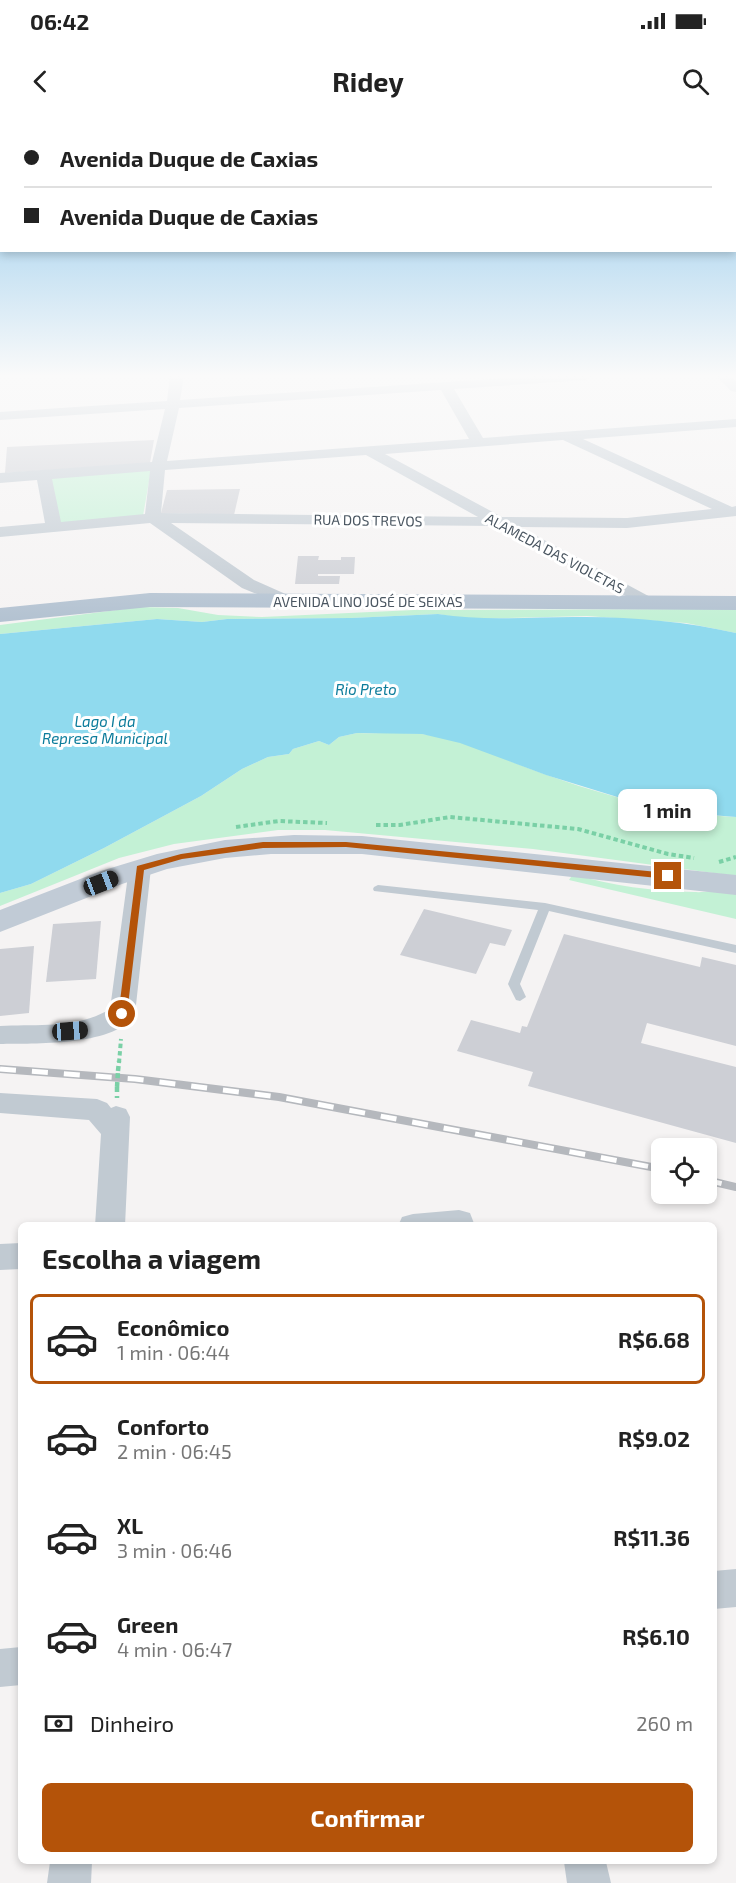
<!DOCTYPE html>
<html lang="pt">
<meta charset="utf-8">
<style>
:root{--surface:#fff;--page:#f2f2f2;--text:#222;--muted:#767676;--line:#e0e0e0;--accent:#b45309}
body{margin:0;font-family:"Exo 2",sans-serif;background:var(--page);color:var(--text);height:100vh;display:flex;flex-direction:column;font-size:22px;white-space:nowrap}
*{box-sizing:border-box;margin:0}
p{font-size:20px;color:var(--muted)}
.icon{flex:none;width:33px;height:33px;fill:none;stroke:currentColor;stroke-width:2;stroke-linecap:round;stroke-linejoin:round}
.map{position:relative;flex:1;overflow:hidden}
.drawer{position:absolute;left:18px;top:1102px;width:699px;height:642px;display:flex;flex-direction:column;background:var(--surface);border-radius:9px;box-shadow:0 3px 9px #0003}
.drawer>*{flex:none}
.guide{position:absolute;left:0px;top:0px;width:736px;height:132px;box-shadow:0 3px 9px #0003;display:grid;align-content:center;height:132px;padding:0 24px;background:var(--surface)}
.tools{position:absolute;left:651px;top:1018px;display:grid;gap:12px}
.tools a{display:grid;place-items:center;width:66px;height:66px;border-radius:9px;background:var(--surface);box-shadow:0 3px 9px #0003;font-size:30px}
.end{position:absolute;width:27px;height:27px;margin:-14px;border:8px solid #b45309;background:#fff;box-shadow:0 0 0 3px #fff}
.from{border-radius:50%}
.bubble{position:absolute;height:42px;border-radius:9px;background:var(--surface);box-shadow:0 3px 9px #0003;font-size:20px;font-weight:700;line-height:42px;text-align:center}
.car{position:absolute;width:18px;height:36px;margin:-18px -9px;border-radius:8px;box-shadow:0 0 4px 2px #0007;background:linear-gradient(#222 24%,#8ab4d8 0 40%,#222 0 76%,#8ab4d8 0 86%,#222 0)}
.guide b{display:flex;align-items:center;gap:21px;height:57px;font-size:22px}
.guide b+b{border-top:2px solid var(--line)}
.guide i{width:15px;height:15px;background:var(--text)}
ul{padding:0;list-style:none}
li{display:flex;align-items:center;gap:18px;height:90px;margin:0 12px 9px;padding:0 12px;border:3px solid transparent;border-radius:9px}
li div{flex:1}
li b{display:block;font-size:22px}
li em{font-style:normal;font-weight:700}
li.active{border-color:var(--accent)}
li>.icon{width:54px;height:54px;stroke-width:1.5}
h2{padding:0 24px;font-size:27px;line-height:72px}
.pay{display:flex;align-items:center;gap:15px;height:66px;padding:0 24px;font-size:22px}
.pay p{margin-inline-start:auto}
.cta{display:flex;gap:12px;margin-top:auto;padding:12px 24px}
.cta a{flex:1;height:69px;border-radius:9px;background:var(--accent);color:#fff;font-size:24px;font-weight:700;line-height:69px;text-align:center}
.status{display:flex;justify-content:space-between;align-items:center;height:42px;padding:0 30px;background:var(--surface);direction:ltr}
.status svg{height:16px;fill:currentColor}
header{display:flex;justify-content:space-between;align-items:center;height:78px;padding:0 24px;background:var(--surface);font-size:27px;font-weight:700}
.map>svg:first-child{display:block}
.green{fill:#c3f1d5}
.water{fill:#90daee}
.building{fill:#cdcfd5}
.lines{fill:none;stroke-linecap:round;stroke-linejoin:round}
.path-far1{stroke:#7ad0a6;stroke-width:4;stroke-dasharray:4.5 3;stroke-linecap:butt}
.path{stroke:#7ad0a6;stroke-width:4.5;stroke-dasharray:5 4;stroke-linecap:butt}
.service{fill:#c1cad2;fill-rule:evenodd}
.minor{fill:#c1cad2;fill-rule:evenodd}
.secondary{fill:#c1cbd6;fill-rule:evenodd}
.primary{fill:#b3c2d1;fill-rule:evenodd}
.rail-casing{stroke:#b5b8bd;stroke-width:8}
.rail{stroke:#fff;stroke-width:5;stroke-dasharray:16;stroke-linecap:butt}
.path-bridge{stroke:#7ad0a6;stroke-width:4.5;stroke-dasharray:5 4;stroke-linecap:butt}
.route{fill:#b45309}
.labels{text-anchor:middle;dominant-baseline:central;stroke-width:6;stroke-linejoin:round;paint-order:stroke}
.far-street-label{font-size:14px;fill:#4a5661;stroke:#fff}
.far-water-label{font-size:15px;font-style:italic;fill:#0c7c9b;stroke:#fff}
</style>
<div class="status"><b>06:42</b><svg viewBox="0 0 49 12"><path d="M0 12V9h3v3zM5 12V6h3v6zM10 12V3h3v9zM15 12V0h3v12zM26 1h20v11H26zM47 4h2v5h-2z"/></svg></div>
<header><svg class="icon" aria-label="back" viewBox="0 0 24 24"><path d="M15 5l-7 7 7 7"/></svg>Ridey<svg class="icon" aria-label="search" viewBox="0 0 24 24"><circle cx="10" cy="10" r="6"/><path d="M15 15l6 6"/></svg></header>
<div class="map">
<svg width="736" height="1763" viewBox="0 0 736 1763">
<rect width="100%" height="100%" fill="#f5f3f3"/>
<g class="green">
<polygon points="151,350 143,396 58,403 49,357"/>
<polygon points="140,487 178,488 218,495 262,497 414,490 736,489 736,513 686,503 587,496 467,499 438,494 351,498 227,499 202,502 157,499 0,514 0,505"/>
<path d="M357,613c21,1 44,-1 65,1 42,5 82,26 122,40 62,22 126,40 192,43v59l-203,-27 -208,-19h-47l-104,14 -55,14 -119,48v-13l31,-9 73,-36 97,-52 41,-27 26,-12 21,-3 4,-5 26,-8 10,4 10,-8z"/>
<path d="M573,754c39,12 80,17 121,18 15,1 27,-4 42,-1v28l-167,-39z"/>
</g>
<path class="water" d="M438,494c49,8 98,2 147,3 51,0 102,5 151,16v184l-62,-5 -34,-8 -94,-29 -86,-32 -38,-9 -65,-1 -18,4 -10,8 -10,-4 -26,8 -4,5 -21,3 -26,12 -41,27 -97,52 -73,36 -31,9v-259l157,-15 45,3 25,-3 124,-1z"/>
<g class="building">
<polygon points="154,320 150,343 5,353 7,327"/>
<polygon points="240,369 234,395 161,393 167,370"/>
<polygon points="298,436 319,436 318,440 341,440 341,437 355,437 354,454 318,454 318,456 340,456 339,464 295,464"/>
<polygon points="424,789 512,810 505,826 490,823 476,854 400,835"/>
<polygon points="101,801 96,859 46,862 53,804"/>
<polygon points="564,814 700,847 702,837 736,845 736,926 647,903 641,923 736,947 736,1023 528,966 533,952 457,931 471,900 520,913 522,906 527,907"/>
<polygon points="34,826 29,893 0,896 0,829"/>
</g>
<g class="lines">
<g class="path-far1">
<polyline points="376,705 400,705 450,697 578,709 668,734 694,738"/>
<polyline points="236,707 279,701 327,703"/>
<polyline points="719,742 736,737"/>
<polyline points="119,943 121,919"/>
</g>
<g class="path">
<polyline points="118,951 119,941"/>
<polyline points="117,967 117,978"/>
</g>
<polygon class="service" points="378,765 545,783 736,825 736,833 549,791 520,864 526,877 520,881 516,880 508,864 538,790 374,771 373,769 374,767"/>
<g class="minor">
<path d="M170,256h14l-4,24 354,-24h58l-6,4 -132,9 29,49 253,-19v8l-153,12 149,68 4,-1v10l-109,12 -107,-1 134,72 3,4 -3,4 -6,1 -152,-82 -325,-3 83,57 36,16 3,4 -3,4 -6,1 -42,-17 -92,-65 -150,14v-10l45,-4 -8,-43 -37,3v-10l152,-11 13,-53 -165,11v-8l167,-11zM441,270l28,49 -302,22 12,-53zM563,320l149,69 -85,9 -125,-1 -117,-63zM366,335l112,62 -317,-4 4,-43zM150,351l-5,43 -84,8 -9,-43z"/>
<polygon points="716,256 729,256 736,261 736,272 731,271"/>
<path d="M140,741l8,2 3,5 -16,146c-20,33 -101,29 -135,30v-18c36,-2 78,3 110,-17l19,-141 3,-5z"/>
<polygon points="0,973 97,979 107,983 111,988 116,986 126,989 130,997 125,1106 95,1106 101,1014 89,1000 0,993"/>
<polygon points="459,1090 470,1093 475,1106 398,1106 402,1097 413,1094"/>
<polygon points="21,1123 21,1149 0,1150 0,1124"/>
<polygon points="736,1449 736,1487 714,1489 714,1451"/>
<polygon points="21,1527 21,1565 0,1567 0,1529"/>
<polygon points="50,1742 92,1742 91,1763 47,1763"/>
<polygon points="564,1742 606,1742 611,1763 567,1763"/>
</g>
<polygon class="secondary" points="294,715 362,716 736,755 736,775 362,734 271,734 225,738 167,749 122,764 0,812 0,790 101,751 157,734 225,720"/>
<polygon class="primary" points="150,473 736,476 736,490 150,487 0,502 0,488"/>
<defs>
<g id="rail">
<polyline points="0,949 135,959 279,977 662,1049"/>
<polyline points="706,1060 736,1067"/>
</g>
</defs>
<use href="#rail" class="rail-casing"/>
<use href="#rail" class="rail"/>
<polyline class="path-bridge" points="117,967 118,951"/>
</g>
<linearGradient id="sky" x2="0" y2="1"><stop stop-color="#85c3ea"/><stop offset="0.51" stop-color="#fafafa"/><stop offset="1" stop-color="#fafafa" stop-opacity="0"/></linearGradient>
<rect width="736" height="502" fill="url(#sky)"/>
<polygon class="route" points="263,722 346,722 668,753 672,756 668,759 346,727 263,728 182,739 144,750 127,894 122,898 118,897 137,746 181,734"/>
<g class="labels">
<g class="far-street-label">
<text transform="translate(368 400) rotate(1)">RUA DOS TREVOS</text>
<text transform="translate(555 433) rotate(28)">ALAMEDA DAS VIOLETAS</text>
<text x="368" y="481">AVENIDA LINO JOSÉ DE SEIXAS</text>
</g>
<g class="far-water-label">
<text x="366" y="569">Rio Preto</text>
<text x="105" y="601">Lago I da<tspan x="105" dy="17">Represa Municipal</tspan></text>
</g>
</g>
</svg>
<div class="tools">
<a><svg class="icon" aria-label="locate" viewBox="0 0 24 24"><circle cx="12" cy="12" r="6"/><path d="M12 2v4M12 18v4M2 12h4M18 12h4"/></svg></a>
</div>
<i class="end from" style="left:122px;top:894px"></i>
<i class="end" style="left:668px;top:756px"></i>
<div class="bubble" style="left:618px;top:669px;width:99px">1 min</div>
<i class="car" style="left:101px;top:763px;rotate:69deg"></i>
<i class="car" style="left:70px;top:911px;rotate:86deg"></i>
<div class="guide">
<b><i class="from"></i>Avenida Duque de Caxias</b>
<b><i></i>Avenida Duque de Caxias</b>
</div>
<section class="drawer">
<h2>Escolha a viagem</h2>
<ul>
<li class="active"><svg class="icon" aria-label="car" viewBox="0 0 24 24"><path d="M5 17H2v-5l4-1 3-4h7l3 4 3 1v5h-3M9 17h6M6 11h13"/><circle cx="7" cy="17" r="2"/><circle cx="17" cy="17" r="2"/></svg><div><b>Econômico</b><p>1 min · 06:44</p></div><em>R$6.68</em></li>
<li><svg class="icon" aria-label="car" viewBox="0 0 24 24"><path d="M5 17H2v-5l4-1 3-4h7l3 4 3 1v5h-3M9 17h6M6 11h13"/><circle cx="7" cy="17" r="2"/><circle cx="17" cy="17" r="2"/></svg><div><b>Conforto</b><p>2 min · 06:45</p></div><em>R$9.02</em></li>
<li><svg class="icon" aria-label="car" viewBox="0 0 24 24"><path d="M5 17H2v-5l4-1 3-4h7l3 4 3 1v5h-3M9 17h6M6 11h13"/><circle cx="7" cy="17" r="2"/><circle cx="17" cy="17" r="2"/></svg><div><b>XL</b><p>3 min · 06:46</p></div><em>R$11.36</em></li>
<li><svg class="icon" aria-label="car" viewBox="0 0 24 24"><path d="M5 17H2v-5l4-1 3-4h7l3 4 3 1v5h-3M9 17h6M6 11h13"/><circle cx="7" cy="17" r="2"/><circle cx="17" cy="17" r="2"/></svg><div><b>Green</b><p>4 min · 06:47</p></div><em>R$6.10</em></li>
</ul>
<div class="pay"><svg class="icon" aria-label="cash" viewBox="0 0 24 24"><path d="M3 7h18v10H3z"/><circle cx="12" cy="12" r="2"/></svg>Dinheiro<p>260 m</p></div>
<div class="cta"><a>Confirmar</a></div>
</section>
</div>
